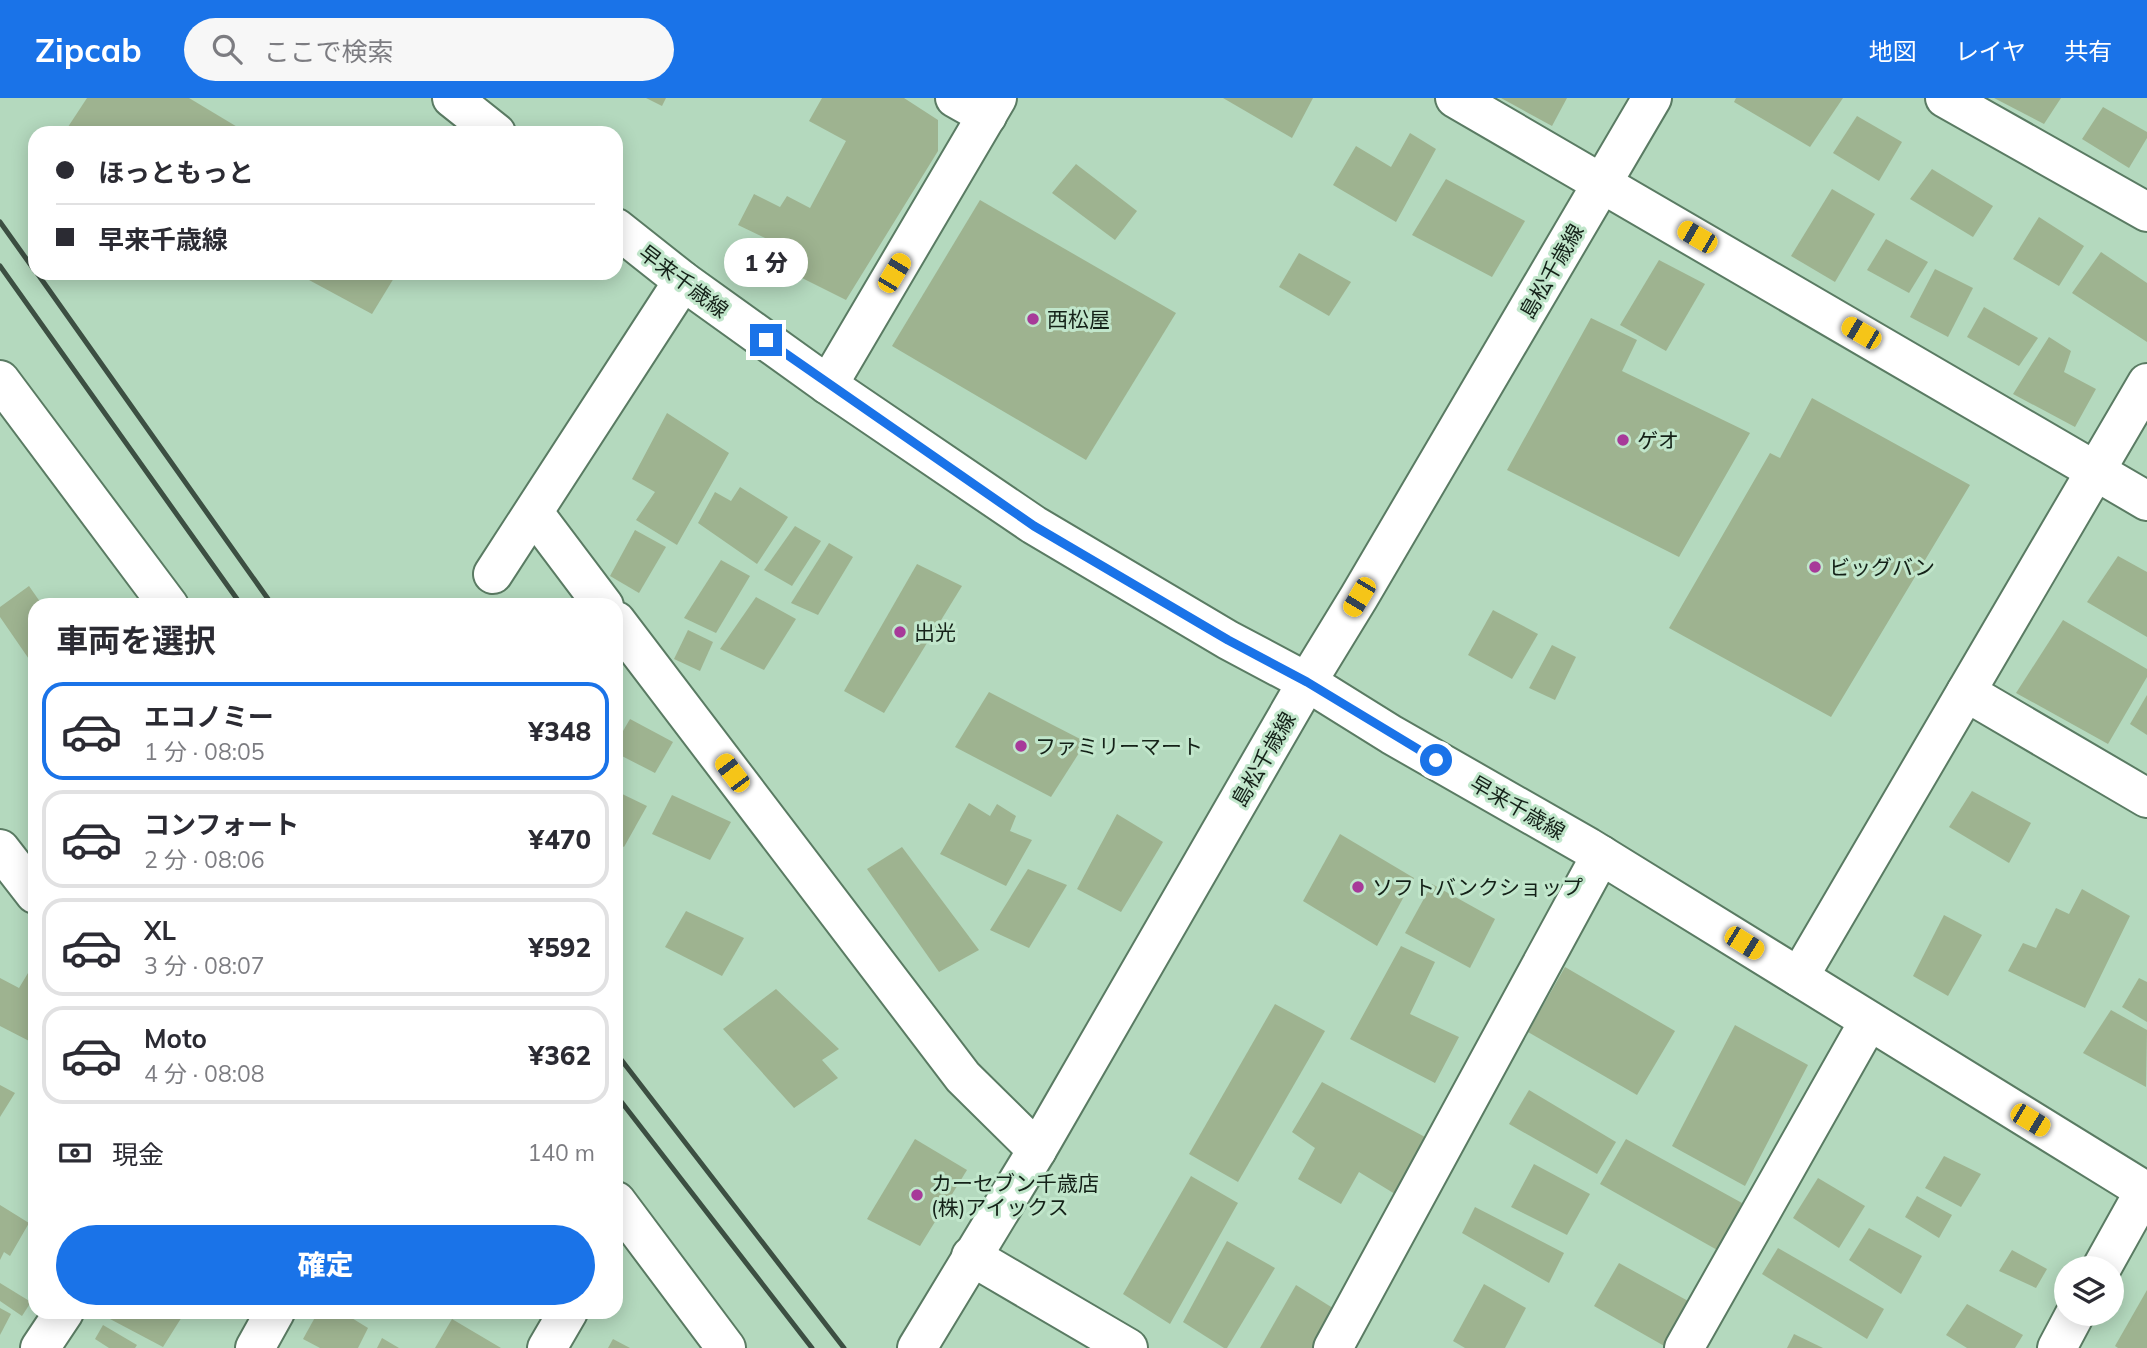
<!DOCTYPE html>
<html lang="ja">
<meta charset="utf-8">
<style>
:root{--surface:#fff;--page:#f7f7f7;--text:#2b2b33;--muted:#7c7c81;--line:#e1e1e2;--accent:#1a73e8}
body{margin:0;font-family:Mulish,"Noto Sans JP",sans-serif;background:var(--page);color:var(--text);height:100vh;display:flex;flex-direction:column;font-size:26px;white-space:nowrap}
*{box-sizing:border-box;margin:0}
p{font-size:23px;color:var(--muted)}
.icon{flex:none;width:38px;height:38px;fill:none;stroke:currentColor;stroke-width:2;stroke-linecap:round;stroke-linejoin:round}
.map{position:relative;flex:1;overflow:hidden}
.panel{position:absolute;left:28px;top:500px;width:595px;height:721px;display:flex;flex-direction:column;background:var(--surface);border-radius:21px;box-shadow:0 4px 18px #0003}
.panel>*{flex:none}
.guide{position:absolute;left:28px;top:28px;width:595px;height:154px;border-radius:21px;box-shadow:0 4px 18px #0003;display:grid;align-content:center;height:154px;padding:0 28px;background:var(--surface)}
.tools{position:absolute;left:2054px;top:1158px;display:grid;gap:14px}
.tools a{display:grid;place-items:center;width:70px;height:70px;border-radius:50%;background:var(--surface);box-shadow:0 4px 18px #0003;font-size:35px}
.end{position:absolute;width:32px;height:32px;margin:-16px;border:9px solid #1a73e8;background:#fff;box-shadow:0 0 0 4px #fff}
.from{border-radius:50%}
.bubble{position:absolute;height:49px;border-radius:24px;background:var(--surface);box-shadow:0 4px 18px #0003;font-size:23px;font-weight:800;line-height:49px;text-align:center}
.car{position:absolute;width:21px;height:42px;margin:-21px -10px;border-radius:9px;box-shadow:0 0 5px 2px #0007;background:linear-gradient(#f5c518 24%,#345 0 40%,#f5c518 0 76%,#345 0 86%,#f5c518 0)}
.guide b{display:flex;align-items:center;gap:24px;height:66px;font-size:26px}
.guide b+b{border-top:2px solid var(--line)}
.guide i{width:18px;height:18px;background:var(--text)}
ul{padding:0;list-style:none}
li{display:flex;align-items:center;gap:21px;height:98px;margin:0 14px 10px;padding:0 14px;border:4px solid var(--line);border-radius:21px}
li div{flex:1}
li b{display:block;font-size:26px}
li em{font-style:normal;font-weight:800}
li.active{border-color:var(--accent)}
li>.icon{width:63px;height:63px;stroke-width:1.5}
h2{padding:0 28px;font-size:32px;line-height:84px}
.pay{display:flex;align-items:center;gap:18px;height:77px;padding:0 28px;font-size:26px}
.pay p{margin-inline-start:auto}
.action{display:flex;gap:14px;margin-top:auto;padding:14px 28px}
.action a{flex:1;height:80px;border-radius:42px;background:var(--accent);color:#fff;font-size:28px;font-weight:800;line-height:80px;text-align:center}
header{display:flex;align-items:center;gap:42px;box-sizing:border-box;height:98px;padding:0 35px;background:var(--accent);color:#fff}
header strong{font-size:33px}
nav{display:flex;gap:38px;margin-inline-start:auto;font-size:24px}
.search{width:490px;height:63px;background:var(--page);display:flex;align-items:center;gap:18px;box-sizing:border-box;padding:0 24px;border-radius:38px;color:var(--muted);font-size:26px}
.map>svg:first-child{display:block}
.building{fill:#9eb390}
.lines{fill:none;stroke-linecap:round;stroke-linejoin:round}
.street-casing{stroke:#5a7b63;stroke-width:42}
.secondary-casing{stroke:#5a7b63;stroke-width:42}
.street{stroke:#fff;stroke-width:38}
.secondary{stroke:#fff;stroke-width:38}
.rail{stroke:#3c4f42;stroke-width:5}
.route{stroke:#1a73e8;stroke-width:9}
.poi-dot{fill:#a73a99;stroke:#c1e6cb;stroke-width:2.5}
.labels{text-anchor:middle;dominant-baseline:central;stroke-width:6;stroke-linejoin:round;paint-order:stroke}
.street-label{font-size:21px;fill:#142118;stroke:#c1e6cb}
.poi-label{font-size:21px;fill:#142118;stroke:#c1e6cb;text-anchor:start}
</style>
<header>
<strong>Zipcab</strong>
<div class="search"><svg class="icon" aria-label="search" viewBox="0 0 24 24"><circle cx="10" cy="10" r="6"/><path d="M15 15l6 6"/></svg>ここで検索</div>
<nav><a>地図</a><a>レイヤ</a><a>共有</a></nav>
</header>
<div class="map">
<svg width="2147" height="1250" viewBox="0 0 2147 1250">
<rect width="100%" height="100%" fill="#b4d9be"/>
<g class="building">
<polygon points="87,0 189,0 244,33 243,35 64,35"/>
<polygon points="646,0 666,0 662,8"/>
<polygon points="822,0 904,0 938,22 938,53 846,202 780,169 790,152 738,127 754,96 780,109 787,98 810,110 846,43 809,23"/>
<polygon points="1223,0 1313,0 1292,40"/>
<polygon points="1501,0 1567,0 1552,28"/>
<polygon points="1736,0 1843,0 1810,49 1734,4"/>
<polygon points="1994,0 2061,0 2044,26"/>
<polygon points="2103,9 2147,34 2147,40 2129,70 2082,41"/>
<polygon points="1857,18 1902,44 1879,83 1833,55"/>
<polygon points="1410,35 1436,51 1396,124 1333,87 1356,48 1391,69"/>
<polygon points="1076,66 1137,113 1115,142 1052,95"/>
<polygon points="1932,71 1993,108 1973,139 1910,101"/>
<polygon points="1446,81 1525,123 1492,179 1412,137"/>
<polygon points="1832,91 1875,116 1835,184 1791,158"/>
<polygon points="980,102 1176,215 1086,362 892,248"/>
<polygon points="2039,119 2084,148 2059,188 2013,161"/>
<polygon points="1886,141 1928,164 1909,195 1867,172"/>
<polygon points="2101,154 2147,185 2147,244 2072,195"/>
<polygon points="1299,155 1351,184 1329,218 1279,189"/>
<polygon points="1659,162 1705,186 1666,253 1620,227"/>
<polygon points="1935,171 1973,190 1948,239 1910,219"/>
<polygon points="296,175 397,175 372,216"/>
<polygon points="1984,209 2038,240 2019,268 1967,239"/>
<polygon points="1591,220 1637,242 1622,273 1750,335 1679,459 1507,372"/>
<polygon points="2049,239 2071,253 2064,274 2096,291 2075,329 2013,296"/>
<polygon points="1812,300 1970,387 1831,619 1669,530 1770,355 1780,360"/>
<polygon points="667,315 729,355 677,447 636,422 655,394 632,381"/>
<polygon points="740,389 788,419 757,466 698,425 715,394 731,403"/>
<polygon points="795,428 821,443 792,488 764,472"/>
<polygon points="635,432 666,449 639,495 610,478"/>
<polygon points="829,445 853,459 818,517 791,505"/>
<polygon points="2118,458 2147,474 2147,539 2087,504"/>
<polygon points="721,462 750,478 716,535 684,520"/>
<polygon points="917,466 962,488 884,615 844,593"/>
<polygon points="29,488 43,508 35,508 35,562 31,564 0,519 0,509"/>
<polygon points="756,499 796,521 764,572 720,551"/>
<polygon points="1493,512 1538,536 1512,581 1468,557"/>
<polygon points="2063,522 2147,571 2147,579 2108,646 2016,595"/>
<polygon points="688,532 713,544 700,573 674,561"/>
<polygon points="1552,547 1576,559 1555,602 1529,590"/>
<polygon points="989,594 1086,644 1051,699 955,649"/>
<polygon points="2147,597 2147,637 2130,626"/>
<polygon points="630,621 673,644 655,675 616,655 616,645"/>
<polygon points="616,693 647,708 624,749 616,744"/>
<polygon points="1972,693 2031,725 2009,765 1949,729"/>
<polygon points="672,697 731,724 710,762 652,736"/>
<polygon points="969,705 990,718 997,706 1016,718 1010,733 1032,742 1006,788 940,756"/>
<polygon points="1117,716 1163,744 1121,814 1077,791"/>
<polygon points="1340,736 1414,780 1377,848 1303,803"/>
<polygon points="902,749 979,852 939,874 867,771"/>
<polygon points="1028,771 1067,787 1029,850 990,832"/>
<polygon points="1432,786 1495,821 1470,870 1405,835"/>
<polygon points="2082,791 2130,818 2085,910 2008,873 2023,845 2036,850 2056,810 2069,816"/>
<polygon points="686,813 744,840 722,878 665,849"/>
<polygon points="1944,817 1982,837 1948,898 1913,878"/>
<polygon points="1401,848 1435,864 1410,916 1459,939 1435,985 1350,941"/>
<polygon points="1565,869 1675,933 1637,997 1528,934"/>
<polygon points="28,875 35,878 35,946 0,928 0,880 19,890"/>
<polygon points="2139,880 2147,884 2147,924 2122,909"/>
<polygon points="776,891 839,951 822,962 838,980 794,1010 723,931"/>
<polygon points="1275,906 1325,933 1238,1084 1189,1056"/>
<polygon points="2111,912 2147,932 2146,989 2083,955"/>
<polygon points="1735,927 1808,967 1745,1088 1672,1048"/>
<polygon points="1322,984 1425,1039 1395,1096 1359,1074 1341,1106 1298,1081 1315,1050 1292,1034"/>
<polygon points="0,987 15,995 0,1019"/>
<polygon points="1529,992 1616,1044 1597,1076 1509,1026"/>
<polygon points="915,1041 967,1072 920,1148 867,1121"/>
<polygon points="1626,1041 1742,1105 1719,1153 1600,1086"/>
<polygon points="1944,1058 1981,1076 1961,1109 1925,1090"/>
<polygon points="1534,1066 1590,1096 1567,1137 1511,1109"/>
<polygon points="1191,1078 1238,1105 1170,1226 1123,1196"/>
<polygon points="1818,1080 1865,1108 1839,1150 1793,1120"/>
<polygon points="1917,1098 1952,1117 1939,1140 1905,1119"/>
<polygon points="0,1107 29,1125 10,1158 4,1154 0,1162"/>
<polygon points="1475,1109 1564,1155 1549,1185 1462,1135"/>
<polygon points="1869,1130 1922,1158 1901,1196 1849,1162"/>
<polygon points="1227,1143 1275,1170 1227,1250 1224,1250 1183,1224"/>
<polygon points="1778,1150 1884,1211 1867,1241 1762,1176"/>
<polygon points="2012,1152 2047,1171 2036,1190 1999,1173"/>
<polygon points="1619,1165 1690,1204 1666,1249 1594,1208"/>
<polygon points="0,1185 31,1204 22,1218 0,1203"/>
<polygon points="1484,1186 1526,1210 1505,1250 1465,1250 1453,1243"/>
<polygon points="1296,1187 1336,1212 1314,1250 1260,1250"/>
<polygon points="2147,1192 2147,1250 2118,1250 2115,1248"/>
<polygon points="1967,1206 2023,1237 2015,1250 1967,1250 1946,1237"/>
<polygon points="0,1210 11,1216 0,1237"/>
<polygon points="114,1214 185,1214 163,1249 110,1221"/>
<polygon points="318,1214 342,1214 368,1230 358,1250 320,1250 303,1241"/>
<polygon points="452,1221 501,1250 435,1250"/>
<polygon points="103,1227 137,1247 135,1250 109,1250 95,1241"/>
<polygon points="1794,1236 1823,1250 1787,1250"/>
<polygon points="382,1240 399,1250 377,1250"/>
<polygon points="613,1241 630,1250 608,1250"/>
</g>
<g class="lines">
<defs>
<g id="street">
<polyline points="955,0 987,18"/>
<polyline points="1455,0 2147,403"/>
<polyline points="1945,0 2147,114"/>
<polyline points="828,287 997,0"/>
<polyline points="534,415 604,508"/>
<polyline points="493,476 683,183"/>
<polyline points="616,523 963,979 1037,1052"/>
<polyline points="1966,594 2147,700"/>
<polyline points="0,751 35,796"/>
<polyline points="1799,879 2147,285"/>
<polyline points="971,1158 1128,1250"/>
<polyline points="2101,1171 2145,1092"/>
<polyline points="40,1250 64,1214"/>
<polyline points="255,1250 275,1214"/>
<polyline points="547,1250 568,1214"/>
<polyline points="1333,1250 1601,757"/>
<polyline points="1684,1250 1869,923"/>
<polyline points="2057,1250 2075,1216"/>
</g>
<g id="secondary">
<polyline points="452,0 496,35"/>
<polyline points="616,130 683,183 828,287 1034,427 1228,542 1307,584 1392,637 1588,749 2147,1094"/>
<polyline points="0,282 169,508"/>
<polyline points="616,1103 726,1250"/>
<polyline points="917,1250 1037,1052 1307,584 1359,499 1652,0"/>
</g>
</defs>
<use href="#street" class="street-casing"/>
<use href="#secondary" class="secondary-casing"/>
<use href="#street" class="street"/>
<use href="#secondary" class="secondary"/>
<g class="rail">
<polyline points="0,124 35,173"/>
<polyline points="0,168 242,508"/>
<polyline points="37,175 273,508"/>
<polyline points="616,955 844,1250"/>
<polyline points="616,997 812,1250"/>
</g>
</g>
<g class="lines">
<polyline class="route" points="766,242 1034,428 1228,542 1307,584 1436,662"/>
</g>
<g class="poi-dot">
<circle cx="1033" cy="221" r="7"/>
<circle cx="1623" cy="342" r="7"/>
<circle cx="1815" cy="469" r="7"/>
<circle cx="900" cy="534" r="7"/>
<circle cx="1021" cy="648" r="7"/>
<circle cx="1358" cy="789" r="7"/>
<circle cx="917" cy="1097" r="7"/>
</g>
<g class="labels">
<g class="street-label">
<text transform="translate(1551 173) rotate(-60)">島松千歳線</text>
<text transform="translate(684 183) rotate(37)">早来千歳線</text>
<text transform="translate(1263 661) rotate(-60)">島松千歳線</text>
<text transform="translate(1518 709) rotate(30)">早来千歳線</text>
</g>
<g class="poi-label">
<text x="1047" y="221">西松屋</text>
<text x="1637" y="342">ゲオ</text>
<text x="1829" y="469">ビッグバン</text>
<text x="914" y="534">出光</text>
<text x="1035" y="648">ファミリーマート</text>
<text x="1372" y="789">ソフトバンクショップ</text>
<text x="931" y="1085">カーセブン千歳店<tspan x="931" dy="24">(株)アイックス</tspan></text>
</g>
</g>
</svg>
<div class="tools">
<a><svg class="icon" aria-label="layers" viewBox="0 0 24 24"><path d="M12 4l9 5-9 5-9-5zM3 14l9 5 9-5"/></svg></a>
</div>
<i class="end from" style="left:1436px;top:662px"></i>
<i class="end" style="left:766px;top:242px"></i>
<div class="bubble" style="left:724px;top:140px;width:84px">1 分</div>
<i class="car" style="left:1697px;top:139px;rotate:300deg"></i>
<i class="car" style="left:894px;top:175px;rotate:31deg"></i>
<i class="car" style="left:1861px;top:235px;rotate:300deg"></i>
<i class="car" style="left:1359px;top:499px;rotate:211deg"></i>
<i class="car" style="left:732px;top:675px;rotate:323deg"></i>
<i class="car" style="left:1744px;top:845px;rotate:122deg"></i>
<i class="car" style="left:2030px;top:1022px;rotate:121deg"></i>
<div class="guide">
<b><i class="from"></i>ほっともっと</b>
<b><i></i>早来千歳線</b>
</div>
<section class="panel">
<h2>車両を選択</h2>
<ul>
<li class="active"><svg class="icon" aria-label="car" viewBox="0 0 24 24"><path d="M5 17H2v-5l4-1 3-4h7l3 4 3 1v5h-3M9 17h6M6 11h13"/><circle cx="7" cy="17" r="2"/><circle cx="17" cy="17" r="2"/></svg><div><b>エコノミー</b><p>1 分 · 08:05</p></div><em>¥348</em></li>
<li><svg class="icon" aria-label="car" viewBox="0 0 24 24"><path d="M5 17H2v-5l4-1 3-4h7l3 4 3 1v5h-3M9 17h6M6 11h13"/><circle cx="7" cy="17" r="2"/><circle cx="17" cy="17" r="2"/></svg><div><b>コンフォート</b><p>2 分 · 08:06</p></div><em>¥470</em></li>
<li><svg class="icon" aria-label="car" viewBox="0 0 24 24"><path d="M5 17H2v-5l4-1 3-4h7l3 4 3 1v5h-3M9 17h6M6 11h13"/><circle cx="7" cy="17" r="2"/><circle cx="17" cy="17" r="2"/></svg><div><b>XL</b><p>3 分 · 08:07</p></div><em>¥592</em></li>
<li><svg class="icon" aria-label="car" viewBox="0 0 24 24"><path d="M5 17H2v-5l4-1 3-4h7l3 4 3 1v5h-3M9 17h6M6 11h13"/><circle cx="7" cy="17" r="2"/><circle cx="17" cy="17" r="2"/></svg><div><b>Moto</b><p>4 分 · 08:08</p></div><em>¥362</em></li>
</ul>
<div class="pay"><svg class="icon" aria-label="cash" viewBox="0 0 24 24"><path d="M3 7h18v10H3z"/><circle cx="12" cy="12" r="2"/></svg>現金<p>140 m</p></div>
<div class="action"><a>確定</a></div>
</section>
</div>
